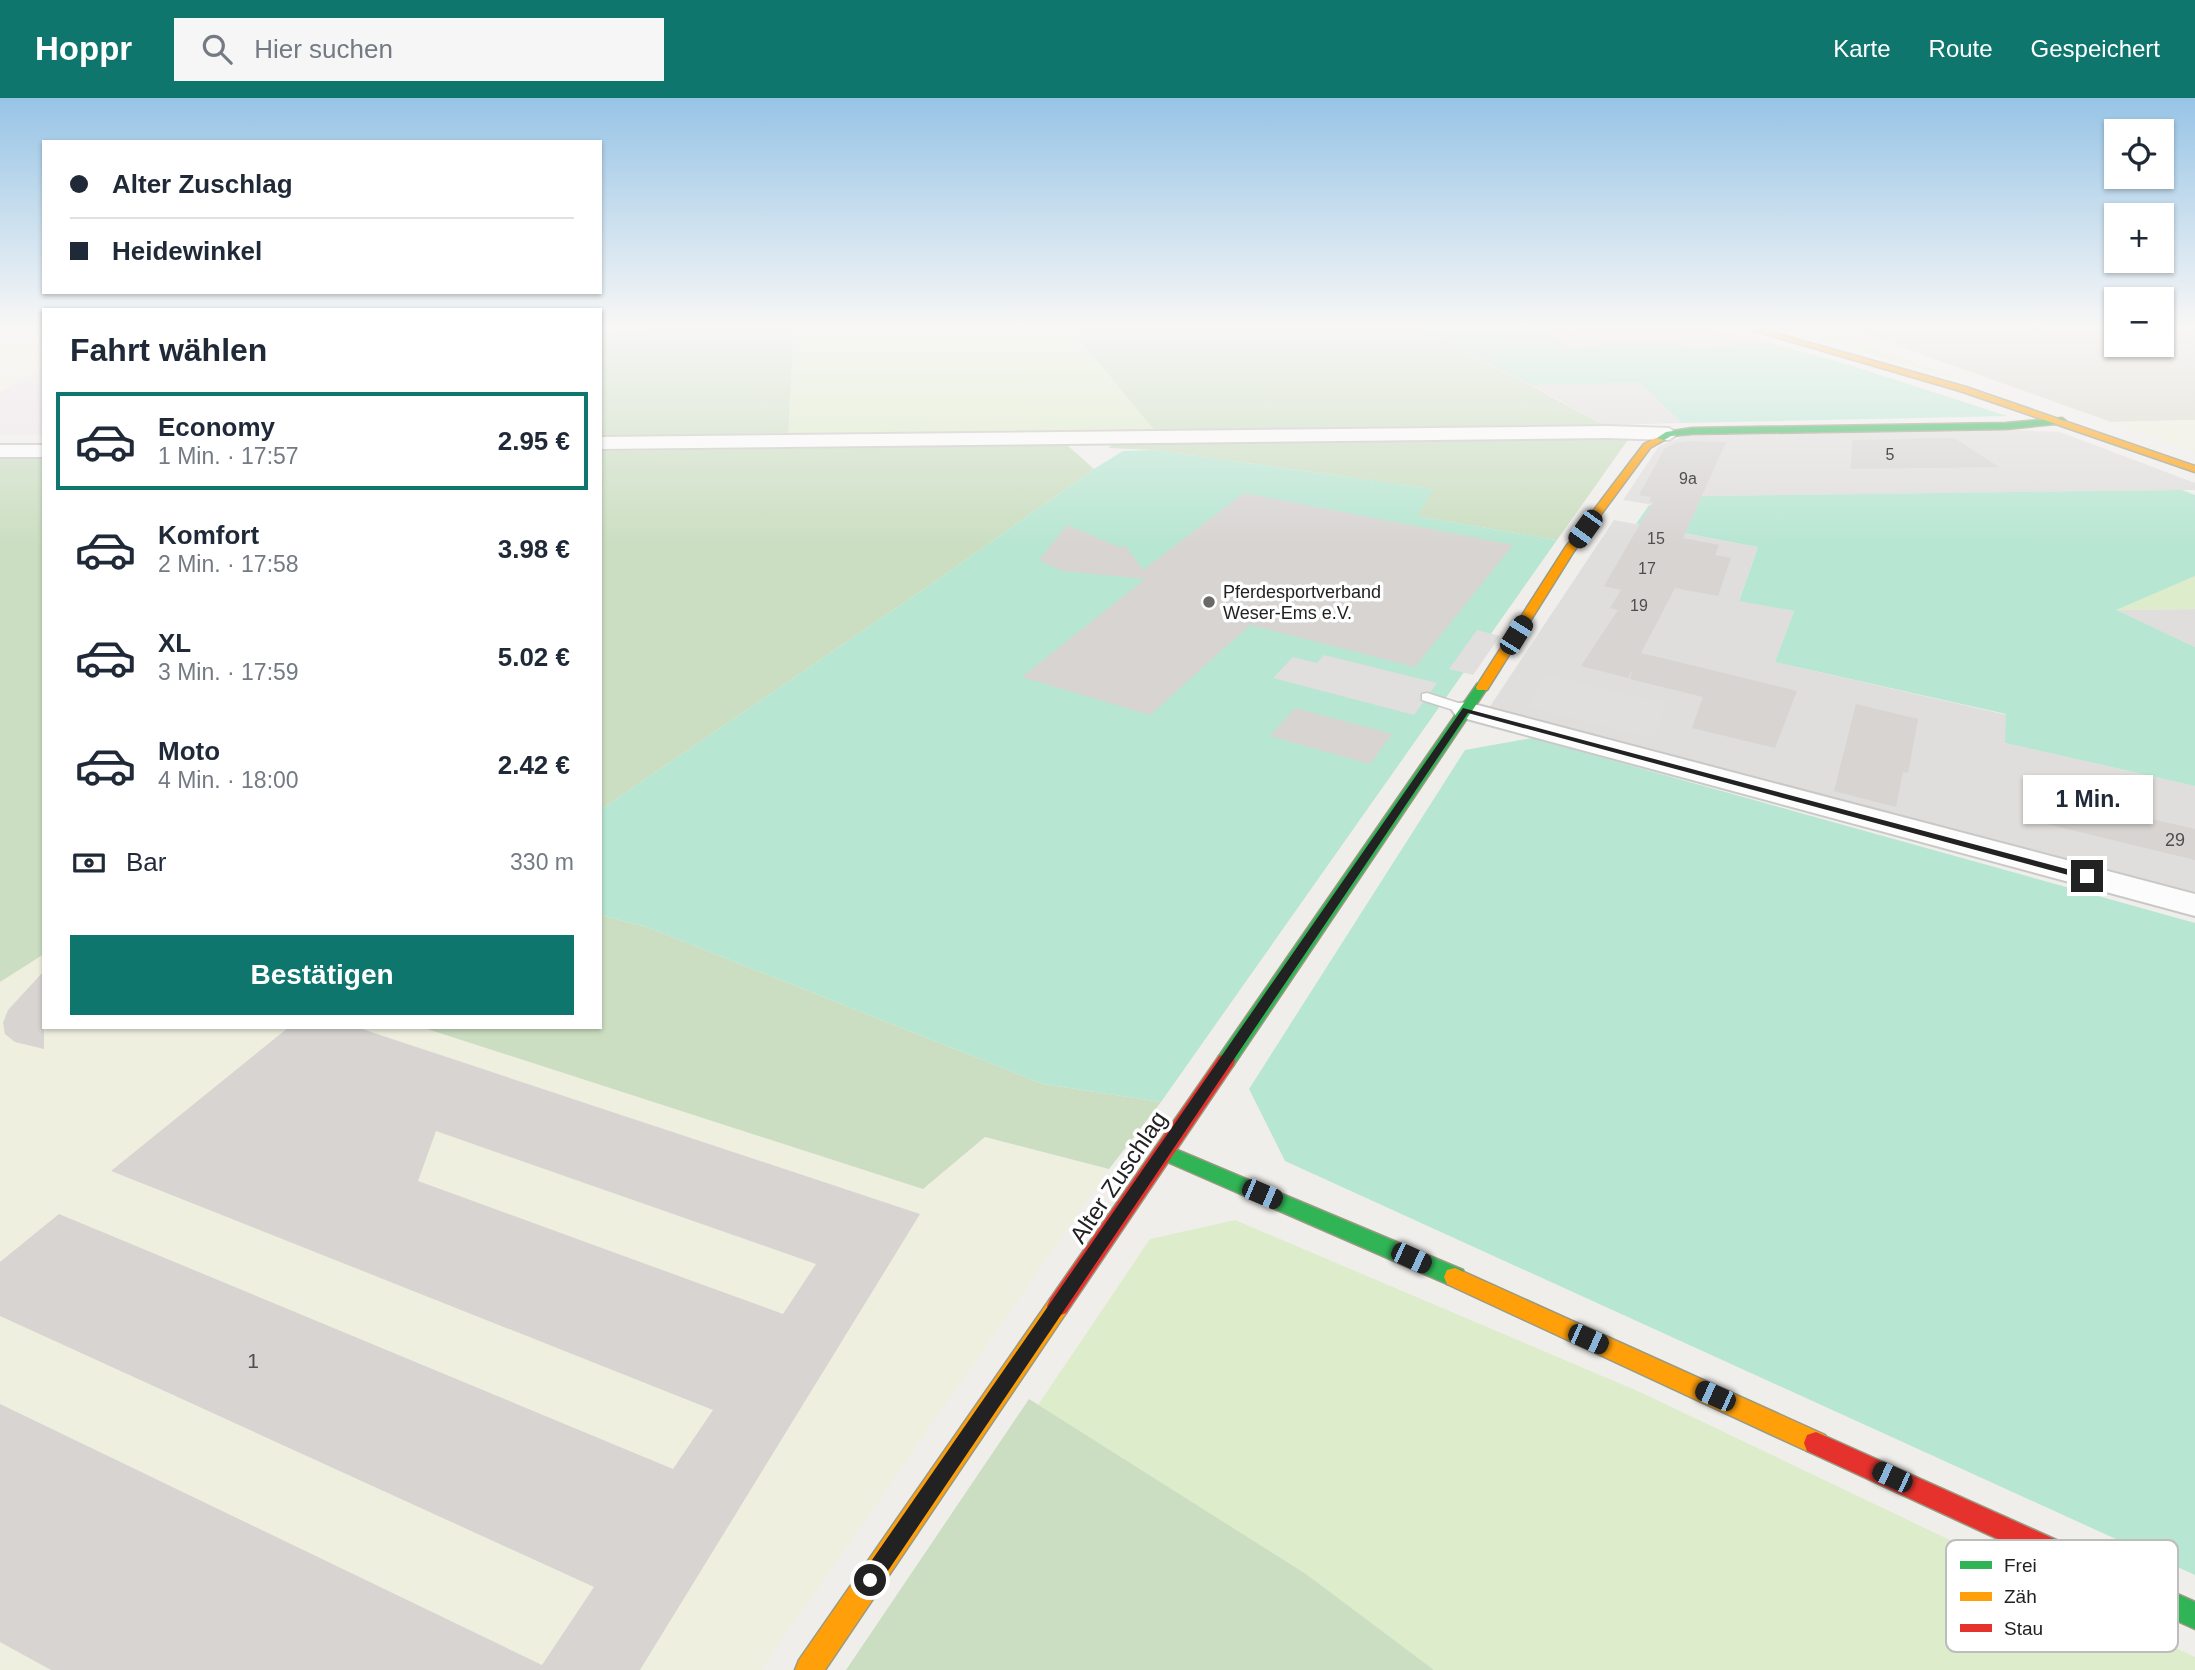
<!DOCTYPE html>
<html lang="de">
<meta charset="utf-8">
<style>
:root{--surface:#fff;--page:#f6f6f7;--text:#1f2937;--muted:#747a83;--line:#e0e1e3;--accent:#0f766e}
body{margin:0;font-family:Helvetica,sans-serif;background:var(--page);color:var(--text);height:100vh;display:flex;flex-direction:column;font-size:26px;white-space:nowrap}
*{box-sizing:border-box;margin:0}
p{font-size:23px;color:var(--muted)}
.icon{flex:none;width:38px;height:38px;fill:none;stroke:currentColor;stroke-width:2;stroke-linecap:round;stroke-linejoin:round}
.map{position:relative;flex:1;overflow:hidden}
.panel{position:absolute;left:42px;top:210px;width:560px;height:721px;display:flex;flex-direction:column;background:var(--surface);border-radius:0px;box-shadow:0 2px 5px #0004}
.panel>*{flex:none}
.top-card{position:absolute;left:42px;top:42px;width:560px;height:154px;border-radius:0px;box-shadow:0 2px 5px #0004;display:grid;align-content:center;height:154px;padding:0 28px;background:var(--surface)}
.tools{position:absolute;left:2104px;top:21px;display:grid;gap:14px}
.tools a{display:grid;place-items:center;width:70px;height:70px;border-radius:0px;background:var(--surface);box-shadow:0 2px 5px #0004;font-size:35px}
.end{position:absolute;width:32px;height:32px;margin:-16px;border:9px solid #222;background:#fff;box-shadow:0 0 0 4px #fff}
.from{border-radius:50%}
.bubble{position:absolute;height:49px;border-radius:0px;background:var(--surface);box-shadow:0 2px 5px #0004;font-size:23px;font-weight:700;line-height:49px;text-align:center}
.car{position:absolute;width:21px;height:42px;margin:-21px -10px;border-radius:9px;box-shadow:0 0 5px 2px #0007;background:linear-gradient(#222 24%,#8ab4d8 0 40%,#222 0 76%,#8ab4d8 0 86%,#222 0)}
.top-card b{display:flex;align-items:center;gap:24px;height:66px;font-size:26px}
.top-card b+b{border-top:2px solid var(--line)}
.top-card i{width:18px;height:18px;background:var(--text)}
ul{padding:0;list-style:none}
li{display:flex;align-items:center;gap:21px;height:98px;margin:0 14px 10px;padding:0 14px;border:4px solid transparent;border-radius:0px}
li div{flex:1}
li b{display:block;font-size:26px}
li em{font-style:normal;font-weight:700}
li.on{border-color:var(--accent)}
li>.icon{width:63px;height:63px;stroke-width:1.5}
h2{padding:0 28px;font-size:32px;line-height:84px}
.pay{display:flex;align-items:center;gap:18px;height:77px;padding:0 28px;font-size:26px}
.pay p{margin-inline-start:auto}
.cta{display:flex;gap:14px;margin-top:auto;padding:14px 28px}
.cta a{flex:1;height:80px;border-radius:0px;background:var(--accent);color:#fff;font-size:28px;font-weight:700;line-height:80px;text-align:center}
header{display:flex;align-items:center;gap:42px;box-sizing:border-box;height:98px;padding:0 35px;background:var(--accent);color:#fff}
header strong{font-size:33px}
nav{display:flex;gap:38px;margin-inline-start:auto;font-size:24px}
.search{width:490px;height:63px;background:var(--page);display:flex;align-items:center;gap:18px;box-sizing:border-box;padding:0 24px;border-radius:0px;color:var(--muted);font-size:26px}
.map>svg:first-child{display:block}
.residential{fill:#dfdedc}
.industrial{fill:#ede4e9}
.construction{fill:#d9d9cd}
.farmland{fill:#efefdf}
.grass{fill:#ddeccb}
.forest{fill:#cbdec1}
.pitch{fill:#b7e6d2}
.parking{fill:#e0dfde}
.building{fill:#d7d4d2;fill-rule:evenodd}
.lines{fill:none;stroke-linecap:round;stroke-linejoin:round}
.lane-casing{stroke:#c9c8c7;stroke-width:3}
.street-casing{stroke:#c9c8c7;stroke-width:4}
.fast-casing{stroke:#999a82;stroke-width:3}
.slow-casing{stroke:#999a82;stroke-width:3}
.jam-casing{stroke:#999a82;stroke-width:3}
.path{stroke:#dccecd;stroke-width:2.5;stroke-dasharray:2 2;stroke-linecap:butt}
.lane{fill:#fdfcfc;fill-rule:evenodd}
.street{fill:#fdfcfc;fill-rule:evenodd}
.fast{fill:#30b455;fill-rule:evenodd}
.slow{fill:#ff9f0a;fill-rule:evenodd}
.jam{fill:#e5322d;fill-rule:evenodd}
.route{fill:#222}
.poi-dot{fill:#6a6968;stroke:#fff;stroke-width:2.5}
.labels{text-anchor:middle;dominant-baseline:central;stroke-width:7;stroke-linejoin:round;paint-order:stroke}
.far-number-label{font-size:16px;fill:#4f4e4e}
.far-poi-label{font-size:18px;fill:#222;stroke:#fff;text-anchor:start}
.number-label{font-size:18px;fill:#4f4e4e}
.near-number-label{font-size:21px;fill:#4f4e4e}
.near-street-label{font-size:24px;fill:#222;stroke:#fff}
.key{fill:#fff;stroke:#bdbdbd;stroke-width:2}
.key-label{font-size:19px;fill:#222}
</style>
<header>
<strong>Hoppr</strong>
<div class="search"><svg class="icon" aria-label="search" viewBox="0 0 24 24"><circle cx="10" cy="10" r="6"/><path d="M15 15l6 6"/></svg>Hier suchen</div>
<nav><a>Karte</a><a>Route</a><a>Gespeichert</a></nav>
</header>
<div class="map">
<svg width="2195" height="1572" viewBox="0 0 2195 1572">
<rect width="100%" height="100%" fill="#f0eeeb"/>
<g class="residential">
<polygon points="1544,228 1705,228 1771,245 1692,251 1668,246 1600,246 1602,249 1564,250"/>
<polygon points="1640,285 1682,325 1604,327 1531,287"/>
<polygon points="1993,331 2060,334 2195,385 2195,392 1698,398 1690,413 1623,402 1659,348 1685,338"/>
<polygon points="1614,422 1758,449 1739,502 1794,513 1775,564 2007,617 2005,645 2195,688 2195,797 1489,610"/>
<polygon points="2195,511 2195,549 2115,512"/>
</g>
<polygon class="industrial" points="44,271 44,337 0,336 0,294"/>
<polygon class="construction" points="1843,228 2116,228 2116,247 2161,247 2161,228 2195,228 2195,322 2111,324"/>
<g class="farmland">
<polygon points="0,228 44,228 44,271 0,294"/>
<polygon points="2195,322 2195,354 2111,324"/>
<polygon points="44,856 44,929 421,929 923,1091 985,1039 1109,1071 761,1572 0,1572 0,884"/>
</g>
<g class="grass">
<polygon points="794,228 1068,228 1156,334 788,337"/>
<polygon points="1771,228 1813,228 1961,282"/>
<polygon points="2195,478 2195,511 2115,512"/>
<polygon points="1235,1122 1640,1294 2195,1559 2195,1572 1434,1572 1306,1476 1038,1307 1150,1141"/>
</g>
<g class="forest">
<polygon points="688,228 794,228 788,337 600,340 600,234"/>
<polygon points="1068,228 1418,228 1604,327 1156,334"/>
<polygon points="1630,339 1557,442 1416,418 1433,391 1154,352 1108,350 1112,347 1128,345"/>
<polygon points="1067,347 1094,371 933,485 600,712 600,353"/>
<polygon points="44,360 44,856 0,884 0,361"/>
<polygon points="600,817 647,829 1043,986 1161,1004 1109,1071 985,1039 923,1091 421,929 600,929"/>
<polygon points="1029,1301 1306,1476 1434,1572 846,1572"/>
</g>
<g class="pitch">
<polygon points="1418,228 1544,228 1564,250 1601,249 1599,246 1668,246 1692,251 1771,245 1853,268 2007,318 1682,325 1640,285 1531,287"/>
<polygon points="1154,352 1434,391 1417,418 1557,442 1161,1004 1043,986 647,829 600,817 600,712 933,485 1094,371 1123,353"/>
<polygon points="2182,392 2195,397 2195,478 2116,512 2195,549 2195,688 2005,645 2006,616 1775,564 1794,513 1739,503 1758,449 1636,426 1649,407 1690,413 1698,398"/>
<polygon points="1532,640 2195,825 2195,1477 1285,1063 1249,991 1465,652"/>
</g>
<g class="parking">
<polygon points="1477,532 1500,538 1473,577 1449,571"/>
<polygon points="1324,557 1437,585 1414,617 1273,580 1293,559 1317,565"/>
<polygon points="1546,577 1667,606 1653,640 1527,609"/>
</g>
<g class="building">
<polygon points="1954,340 1999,369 1851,371 1852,342"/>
<polygon points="1689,343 1726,344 1683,440 1719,447 1715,457 1731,460 1718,498 1675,490 1641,555 1797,593 1775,650 1692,630 1703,599 1630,581 1633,570 1628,580 1581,568 1618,512 1610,510 1621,492 1604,488 1653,404 1649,404 1651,399 1639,397 1665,350 1676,345"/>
<polygon points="1244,395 1513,447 1415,569 1250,527 1150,617 1022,579 1145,481 1062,473 1039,462 1067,427 1119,449 1126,448 1143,472"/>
<polygon points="1856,606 1918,621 1908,675 1903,674 1896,709 1834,693"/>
<polygon points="1295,610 1392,636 1370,666 1270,638"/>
<polygon points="2047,697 2195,731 2195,762 2047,726"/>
<polygon points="44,873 44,951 15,944 5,936 3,925 8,912"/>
<path d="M289,929h67l564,187 -280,456h-589l-51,-28v-238l542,261 52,-78 -594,-271v-54l59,-48 614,255 40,-59 -602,-239zM436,1033l380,133 -33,50 -365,-133z"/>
</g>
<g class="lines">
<defs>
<polygon id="lane" points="1427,595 1471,609 1473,612 1466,616 1422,602 1422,596"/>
<g id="street">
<polygon points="1608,328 1669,330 1678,336 1669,342 1608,340 600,351 600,339"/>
<rect x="0" y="347" width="44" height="12"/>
<polygon points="1466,604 2195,796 2195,818 1456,618 1452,612 1456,606"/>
</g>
<g id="fast">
<polygon points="2062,320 2066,323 2065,325 2006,331 1692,336 1671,338 1659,345 1654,342 1666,334 1692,330 2006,325"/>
<polygon points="1482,585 1488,589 1233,968 1219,968 1217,963 1219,958 1477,586"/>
<polygon points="1163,1046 1463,1172 1466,1179 1463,1186 1455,1188 1447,1186 1156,1059 1153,1054 1156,1049"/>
<polygon points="2072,1449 2195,1504 2195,1531 2063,1471 2059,1462 2063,1453"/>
</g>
<g id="slow">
<polygon points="1738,228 1750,228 1966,289 2195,368 2195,374 1960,293"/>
<polygon points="1656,340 1664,342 1650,350 1574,453 1487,592 1477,592 1476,589 1565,450 1644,346"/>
<polygon points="1455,1170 1825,1337 1828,1345 1825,1353 1816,1356 1807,1353 1447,1186 1444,1179 1447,1172"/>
<polygon points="1058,1198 1066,1201 1069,1208 1066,1215 825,1572 795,1572 799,1562 1050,1201"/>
</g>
<g id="jam">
<polygon points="1226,956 1233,958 1235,963 1233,968 1066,1215 1058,1218 1050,1215 1047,1208 1050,1201 1219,958"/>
<polygon points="1816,1334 2081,1453 2085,1462 2081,1471 2072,1475 2063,1471 1807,1353 1804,1345 1807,1337"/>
</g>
</defs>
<use href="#lane" class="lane-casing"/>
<use href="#street" class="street-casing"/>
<use href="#fast" class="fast-casing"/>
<use href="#slow" class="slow-casing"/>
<use href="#jam" class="jam-casing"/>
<polyline class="path" points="1565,309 1479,257 1487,251 1561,246 1569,236 1567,228"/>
<use href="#lane" class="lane"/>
<use href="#street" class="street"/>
<use href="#fast" class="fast"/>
<use href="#slow" class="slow"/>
<use href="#jam" class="jam"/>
</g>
<linearGradient id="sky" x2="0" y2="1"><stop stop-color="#97c4e6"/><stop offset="0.51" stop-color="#f8f7f6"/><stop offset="1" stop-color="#f8f7f6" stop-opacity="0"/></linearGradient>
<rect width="2195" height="448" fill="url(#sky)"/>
<polygon class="route" points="1463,610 2093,778 2083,781 1468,615 877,1489 870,1491 863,1489 861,1482 863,1475"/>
<circle class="poi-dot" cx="1209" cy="504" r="7"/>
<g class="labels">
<g class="far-number-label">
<text x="1890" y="356">5</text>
<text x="1688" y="380">9a</text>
<text x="1656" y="440">15</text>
<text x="1647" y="470">17</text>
<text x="1639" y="507">19</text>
</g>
<g class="far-poi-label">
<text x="1223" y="494">Pferdesportverband<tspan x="1223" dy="21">Weser-Ems e.V.</tspan></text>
</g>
<g class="number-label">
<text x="2175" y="742">29</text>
</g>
<g class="near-number-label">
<text x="253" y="1262">1</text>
</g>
<g class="near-street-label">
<text transform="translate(1118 1079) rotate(-56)">Alter Zuschlag</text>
</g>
</g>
<rect x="1946" y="1442" width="232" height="112" rx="10" class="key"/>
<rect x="1960" y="1463" width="32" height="8" fill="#30b455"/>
<rect x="1960" y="1494" width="32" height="9" fill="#ff9f0a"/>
<rect x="1960" y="1526" width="32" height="8" fill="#e5322d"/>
<g class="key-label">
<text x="2004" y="1474">Frei</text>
<text x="2004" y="1505">Zäh</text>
<text x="2004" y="1537">Stau</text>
</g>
</svg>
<div class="tools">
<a><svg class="icon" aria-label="locate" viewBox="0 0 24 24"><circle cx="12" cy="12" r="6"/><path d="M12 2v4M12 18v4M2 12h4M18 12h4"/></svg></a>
<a>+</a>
<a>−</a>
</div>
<i class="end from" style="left:870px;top:1482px"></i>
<i class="end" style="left:2087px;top:778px"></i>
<div class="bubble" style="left:2023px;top:677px;width:130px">1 Min.</div>
<i class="car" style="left:1585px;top:431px;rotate:216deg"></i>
<i class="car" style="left:1516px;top:537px;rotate:32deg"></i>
<i class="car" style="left:1262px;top:1096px;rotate:113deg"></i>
<i class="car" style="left:1411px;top:1160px;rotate:115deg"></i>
<i class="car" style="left:1588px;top:1241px;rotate:114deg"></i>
<i class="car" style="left:1715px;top:1298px;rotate:294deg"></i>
<i class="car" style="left:1892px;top:1379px;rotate:295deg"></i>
<div class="top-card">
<b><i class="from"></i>Alter Zuschlag</b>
<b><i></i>Heidewinkel</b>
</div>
<section class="panel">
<h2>Fahrt wählen</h2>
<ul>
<li class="on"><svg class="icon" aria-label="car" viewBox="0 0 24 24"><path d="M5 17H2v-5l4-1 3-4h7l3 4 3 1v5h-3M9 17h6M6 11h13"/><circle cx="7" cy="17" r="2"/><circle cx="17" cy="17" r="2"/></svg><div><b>Economy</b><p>1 Min. · 17:57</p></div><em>2.95 €</em></li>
<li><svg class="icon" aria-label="car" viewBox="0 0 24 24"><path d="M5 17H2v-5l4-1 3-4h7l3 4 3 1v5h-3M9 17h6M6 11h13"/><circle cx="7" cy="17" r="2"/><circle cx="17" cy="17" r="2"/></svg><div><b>Komfort</b><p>2 Min. · 17:58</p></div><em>3.98 €</em></li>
<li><svg class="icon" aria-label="car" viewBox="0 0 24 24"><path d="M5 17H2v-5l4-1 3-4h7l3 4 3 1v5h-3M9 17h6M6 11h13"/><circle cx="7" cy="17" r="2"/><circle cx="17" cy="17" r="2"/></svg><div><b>XL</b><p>3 Min. · 17:59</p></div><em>5.02 €</em></li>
<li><svg class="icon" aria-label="car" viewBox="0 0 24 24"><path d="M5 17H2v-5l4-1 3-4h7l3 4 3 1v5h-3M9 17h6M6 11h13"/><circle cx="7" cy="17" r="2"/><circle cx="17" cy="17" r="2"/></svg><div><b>Moto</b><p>4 Min. · 18:00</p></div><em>2.42 €</em></li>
</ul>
<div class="pay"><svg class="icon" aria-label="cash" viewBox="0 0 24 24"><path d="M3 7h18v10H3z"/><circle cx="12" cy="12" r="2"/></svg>Bar<p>330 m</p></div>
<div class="cta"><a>Bestätigen</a></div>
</section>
</div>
